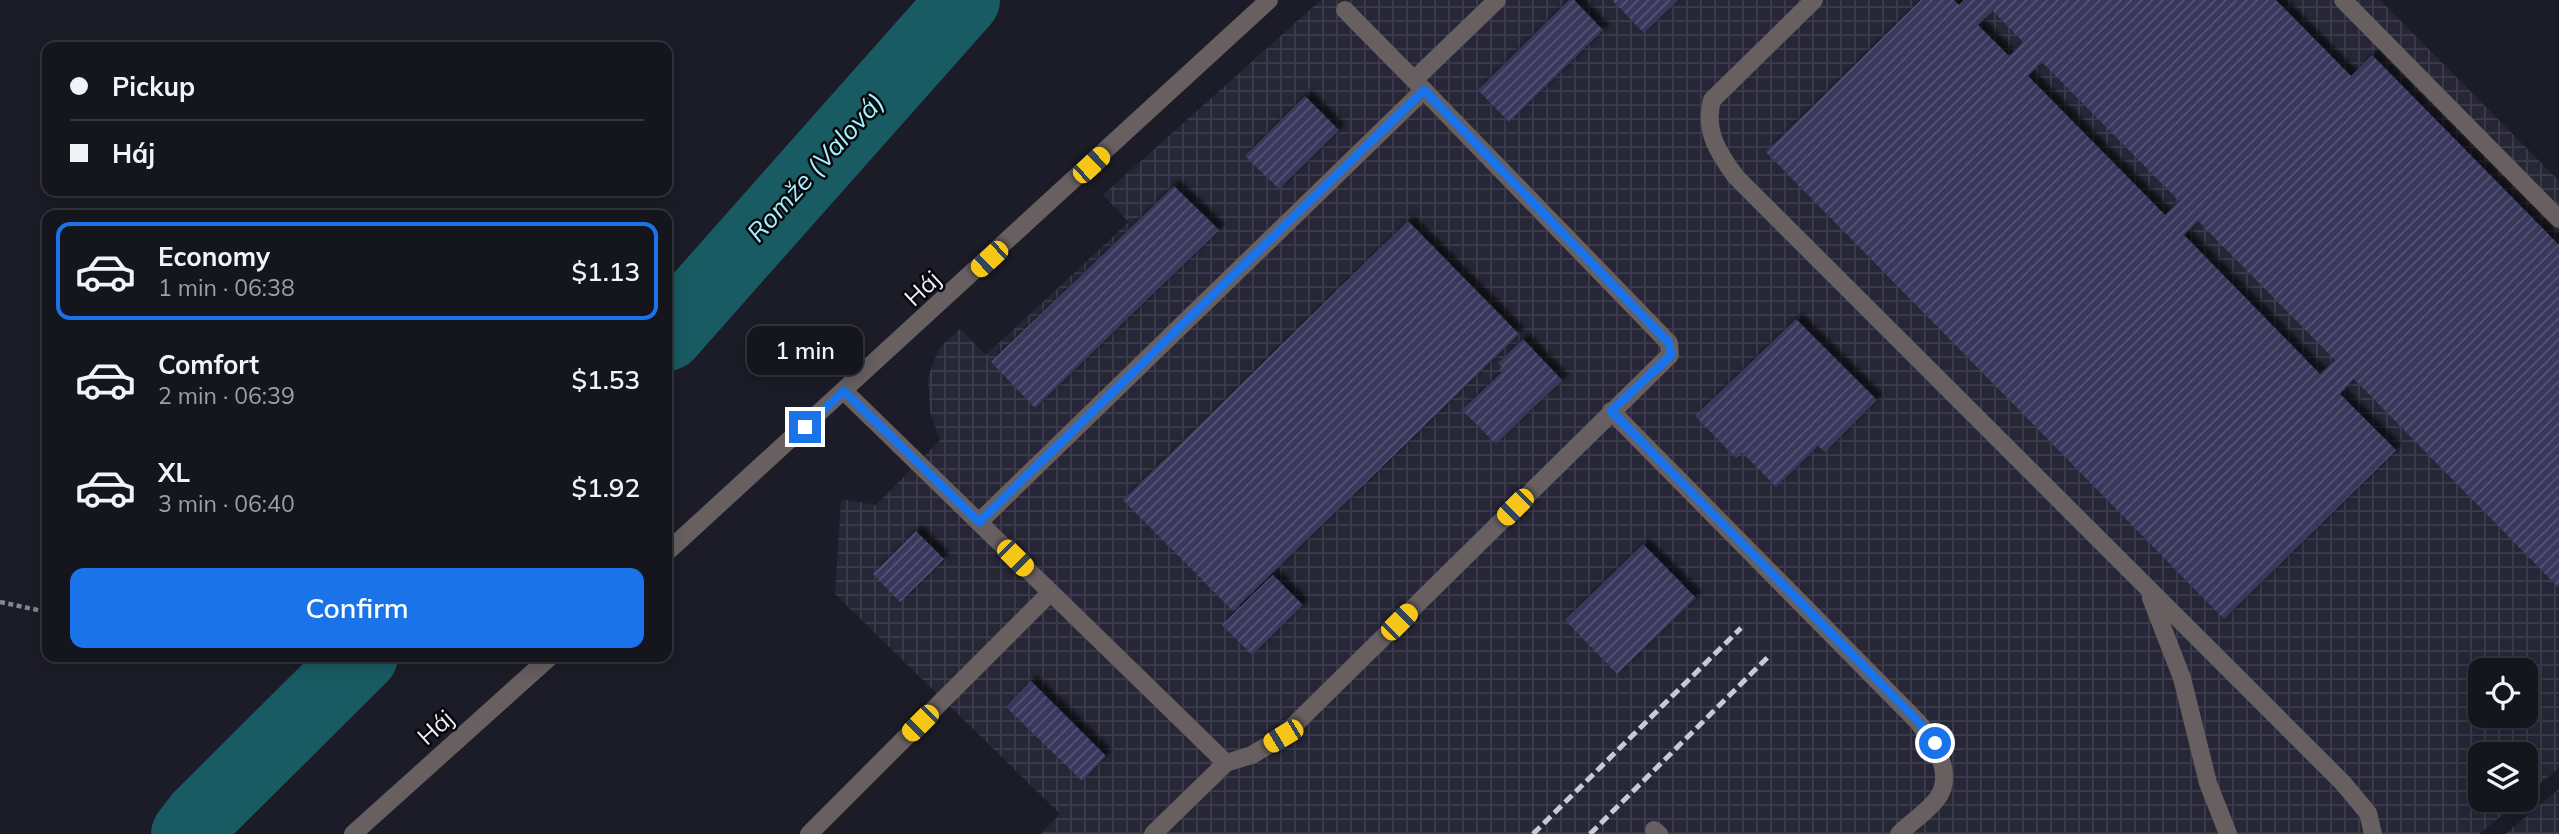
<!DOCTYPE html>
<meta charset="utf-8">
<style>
:root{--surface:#15151e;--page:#1e1e27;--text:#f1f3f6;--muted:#9d9fa4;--line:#34343c;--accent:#1a73e8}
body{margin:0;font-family:Mulish,sans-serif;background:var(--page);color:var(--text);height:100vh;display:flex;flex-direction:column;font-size:26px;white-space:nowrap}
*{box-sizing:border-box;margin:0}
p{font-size:23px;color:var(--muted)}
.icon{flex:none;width:38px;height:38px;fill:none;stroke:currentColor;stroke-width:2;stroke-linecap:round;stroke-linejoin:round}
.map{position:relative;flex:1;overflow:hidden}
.panel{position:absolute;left:42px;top:210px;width:630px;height:452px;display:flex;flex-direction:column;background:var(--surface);border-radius:14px;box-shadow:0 4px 18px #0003,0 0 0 2px var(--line)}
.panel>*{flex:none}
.guide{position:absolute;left:42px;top:42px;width:630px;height:154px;border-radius:14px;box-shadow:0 4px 18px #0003,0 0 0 2px var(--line);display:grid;align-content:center;height:154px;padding:0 28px;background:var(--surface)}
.fabs{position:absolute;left:2468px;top:658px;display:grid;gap:14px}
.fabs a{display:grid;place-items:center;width:70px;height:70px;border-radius:14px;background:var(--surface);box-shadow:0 4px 18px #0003,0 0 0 2px var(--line);font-size:35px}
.end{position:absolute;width:32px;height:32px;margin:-16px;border:9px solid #1a73e8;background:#fff;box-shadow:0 0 0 4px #fff}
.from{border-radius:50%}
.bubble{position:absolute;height:49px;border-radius:14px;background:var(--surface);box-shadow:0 4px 18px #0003,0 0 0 2px var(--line);font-size:23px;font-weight:600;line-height:49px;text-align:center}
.car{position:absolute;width:21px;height:42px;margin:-21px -10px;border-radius:9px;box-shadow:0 0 5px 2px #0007;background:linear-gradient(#f5c518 24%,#345 0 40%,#f5c518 0 76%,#345 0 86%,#f5c518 0)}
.guide b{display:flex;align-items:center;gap:24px;height:66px;font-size:26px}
.guide b+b{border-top:2px solid var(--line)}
.guide i{width:18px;height:18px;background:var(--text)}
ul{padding:12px 0 0;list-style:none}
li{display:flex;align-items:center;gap:21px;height:98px;margin:0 14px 10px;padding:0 14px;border:4px solid transparent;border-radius:14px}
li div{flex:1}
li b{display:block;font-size:26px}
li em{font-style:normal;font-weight:600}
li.active{border-color:var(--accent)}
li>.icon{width:63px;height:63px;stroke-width:1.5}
.cta{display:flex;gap:14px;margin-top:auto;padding:14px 28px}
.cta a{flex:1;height:80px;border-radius:14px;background:var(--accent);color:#fff;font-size:28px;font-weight:600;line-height:80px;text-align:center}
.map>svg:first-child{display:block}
.industrial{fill:url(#industrial-grid);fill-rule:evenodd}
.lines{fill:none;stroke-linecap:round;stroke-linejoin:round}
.river{stroke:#195b63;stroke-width:72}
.building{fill:url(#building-hatch);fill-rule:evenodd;filter:url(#shadow)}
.path{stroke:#868690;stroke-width:4.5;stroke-dasharray:5 3.5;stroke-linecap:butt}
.service{stroke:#675f60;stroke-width:18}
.minor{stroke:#675f60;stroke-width:18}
.rail{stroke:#c8c9d2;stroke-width:5;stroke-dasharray:10 5;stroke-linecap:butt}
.route{stroke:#1a73e8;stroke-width:9}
.labels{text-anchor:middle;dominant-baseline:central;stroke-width:5;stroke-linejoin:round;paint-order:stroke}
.street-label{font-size:24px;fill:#eeeff7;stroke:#07070c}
.water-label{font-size:26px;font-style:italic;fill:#a6f1fd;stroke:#07070c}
</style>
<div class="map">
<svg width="2559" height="834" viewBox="0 0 2559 834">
<defs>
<pattern id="industrial-grid" width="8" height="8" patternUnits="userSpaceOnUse" patternTransform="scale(1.75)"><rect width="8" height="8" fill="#262637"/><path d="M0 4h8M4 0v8" fill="none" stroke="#3b3b4b"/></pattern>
<pattern id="building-hatch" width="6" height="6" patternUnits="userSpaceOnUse" patternTransform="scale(1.75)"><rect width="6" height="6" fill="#39385d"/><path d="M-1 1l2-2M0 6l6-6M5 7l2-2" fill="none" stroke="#565575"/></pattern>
<filter id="shadow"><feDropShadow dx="6" dy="-6" stdDeviation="2" flood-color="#0009"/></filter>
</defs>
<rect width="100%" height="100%" fill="#1c1c28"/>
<g class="industrial">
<path d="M1321,0h1059l179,181v587l-34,28v-42h-45v46h41l-42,34h-1438l19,-20 -225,-220 6,-95 35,6 64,-65 -10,-29 -2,-33 11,-30 21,-19 26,26 143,-133 -26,-27zM2480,670h45v46h-45z"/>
<polygon points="2559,789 2559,834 2505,834"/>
</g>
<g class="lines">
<g class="river">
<polyline points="667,335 964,0"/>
<polyline points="187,834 200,817 362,656"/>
</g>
</g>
<g class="building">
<polygon points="1569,0 1574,0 1603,30 1509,122 1478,90"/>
<polygon points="1612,0 1678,0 1644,33"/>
<path d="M1921,0h33l5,5 5,-5h312l75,76 21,-21 187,190v343l-205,-209 -14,15 56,56 -172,169 -458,-467zM1993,11l30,31 -14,14 -31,-31zM2042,62l137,139 -14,14 -137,-139zM2198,221l137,139 -15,14 -136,-139z"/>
<polygon points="1305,96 1339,130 1279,189 1245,156"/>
<polygon points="1174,186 1219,230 1035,408 991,362"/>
<polygon points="1408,221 1519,334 1233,611 1123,500"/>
<polygon points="1796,319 1877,400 1825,452 1818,446 1776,487 1742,452 1736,458 1695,416"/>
<polygon points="1523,339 1562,380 1496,444 1462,410 1502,372 1499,370 1502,367 1498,363"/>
<polygon points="916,531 944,559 900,602 873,574"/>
<polygon points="1643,544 1696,598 1617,674 1565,620"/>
<polygon points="1273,575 1303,605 1252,655 1222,625"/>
<polygon points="1031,681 1106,756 1082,781 1006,707"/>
</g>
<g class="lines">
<g class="path">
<polyline points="0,602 47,612"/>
<polyline points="251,656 255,657"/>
</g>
<g class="service">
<path d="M1814,0l-102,100c-8,31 6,53 24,77l607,606 25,30 5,21"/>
<polyline points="2343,0 2559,219"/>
<polyline points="1345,10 1414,80"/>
<polyline points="844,391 1226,763"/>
<path d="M1611,411l306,310c15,18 37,50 22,75 -9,14 -28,26 -40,38"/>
<polyline points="979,522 1424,90"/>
<polyline points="2151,598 2182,678 2208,783 2228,834"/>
<polyline points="1654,830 1659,834"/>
<polyline points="809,834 1050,593"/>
<polyline points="1153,834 1226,763 1252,755 1283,736 1670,355 1669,343 1414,80 1497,0"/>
</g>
<g class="minor">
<polyline points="667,552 1269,0"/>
<polyline points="353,834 551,656"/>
</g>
<g class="rail">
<polyline points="1533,834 1741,628"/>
<polyline points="1590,834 1770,655"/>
</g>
</g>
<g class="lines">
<polyline class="route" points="805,427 844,391 979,522 1424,90 1669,343 1671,355 1611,411 1917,720 1935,743"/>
</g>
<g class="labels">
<g class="street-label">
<text transform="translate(922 288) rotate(-43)">Háj</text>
<text transform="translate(435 727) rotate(-42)">Háj</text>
</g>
<g class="water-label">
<text transform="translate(815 167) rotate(-48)">Romže (Valová)</text>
</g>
</g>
</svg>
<div class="fabs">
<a><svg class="icon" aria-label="locate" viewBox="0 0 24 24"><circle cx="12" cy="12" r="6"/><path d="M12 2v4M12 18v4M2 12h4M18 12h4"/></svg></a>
<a><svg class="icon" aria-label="layers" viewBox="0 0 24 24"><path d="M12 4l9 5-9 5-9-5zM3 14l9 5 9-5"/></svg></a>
</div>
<i class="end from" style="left:1935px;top:743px"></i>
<i class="end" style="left:805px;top:427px"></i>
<div class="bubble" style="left:747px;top:326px;width:116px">1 min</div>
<i class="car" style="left:1091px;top:165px;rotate:47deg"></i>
<i class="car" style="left:989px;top:259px;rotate:227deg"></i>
<i class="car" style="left:1515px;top:507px;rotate:225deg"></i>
<i class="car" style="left:1015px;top:558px;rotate:135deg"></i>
<i class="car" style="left:1399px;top:622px;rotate:45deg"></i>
<i class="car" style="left:920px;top:723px;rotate:225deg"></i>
<i class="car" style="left:1283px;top:736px;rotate:239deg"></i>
<div class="guide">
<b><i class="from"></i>Pickup</b>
<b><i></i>Háj</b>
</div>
<section class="panel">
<ul>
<li class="active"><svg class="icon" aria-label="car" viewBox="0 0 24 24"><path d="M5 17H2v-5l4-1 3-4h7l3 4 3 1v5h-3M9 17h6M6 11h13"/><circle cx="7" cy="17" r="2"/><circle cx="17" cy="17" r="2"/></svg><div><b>Economy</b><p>1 min · 06:38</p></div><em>$1.13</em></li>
<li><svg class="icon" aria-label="car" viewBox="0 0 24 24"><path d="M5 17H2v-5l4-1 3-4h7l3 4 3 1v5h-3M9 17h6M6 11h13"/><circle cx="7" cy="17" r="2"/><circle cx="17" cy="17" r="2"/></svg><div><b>Comfort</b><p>2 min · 06:39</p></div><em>$1.53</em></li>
<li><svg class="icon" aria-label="car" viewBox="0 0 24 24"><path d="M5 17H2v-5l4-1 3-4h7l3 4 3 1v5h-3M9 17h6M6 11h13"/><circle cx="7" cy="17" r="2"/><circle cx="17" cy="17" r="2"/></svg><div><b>XL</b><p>3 min · 06:40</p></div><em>$1.92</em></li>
</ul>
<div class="cta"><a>Confirm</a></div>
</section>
</div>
